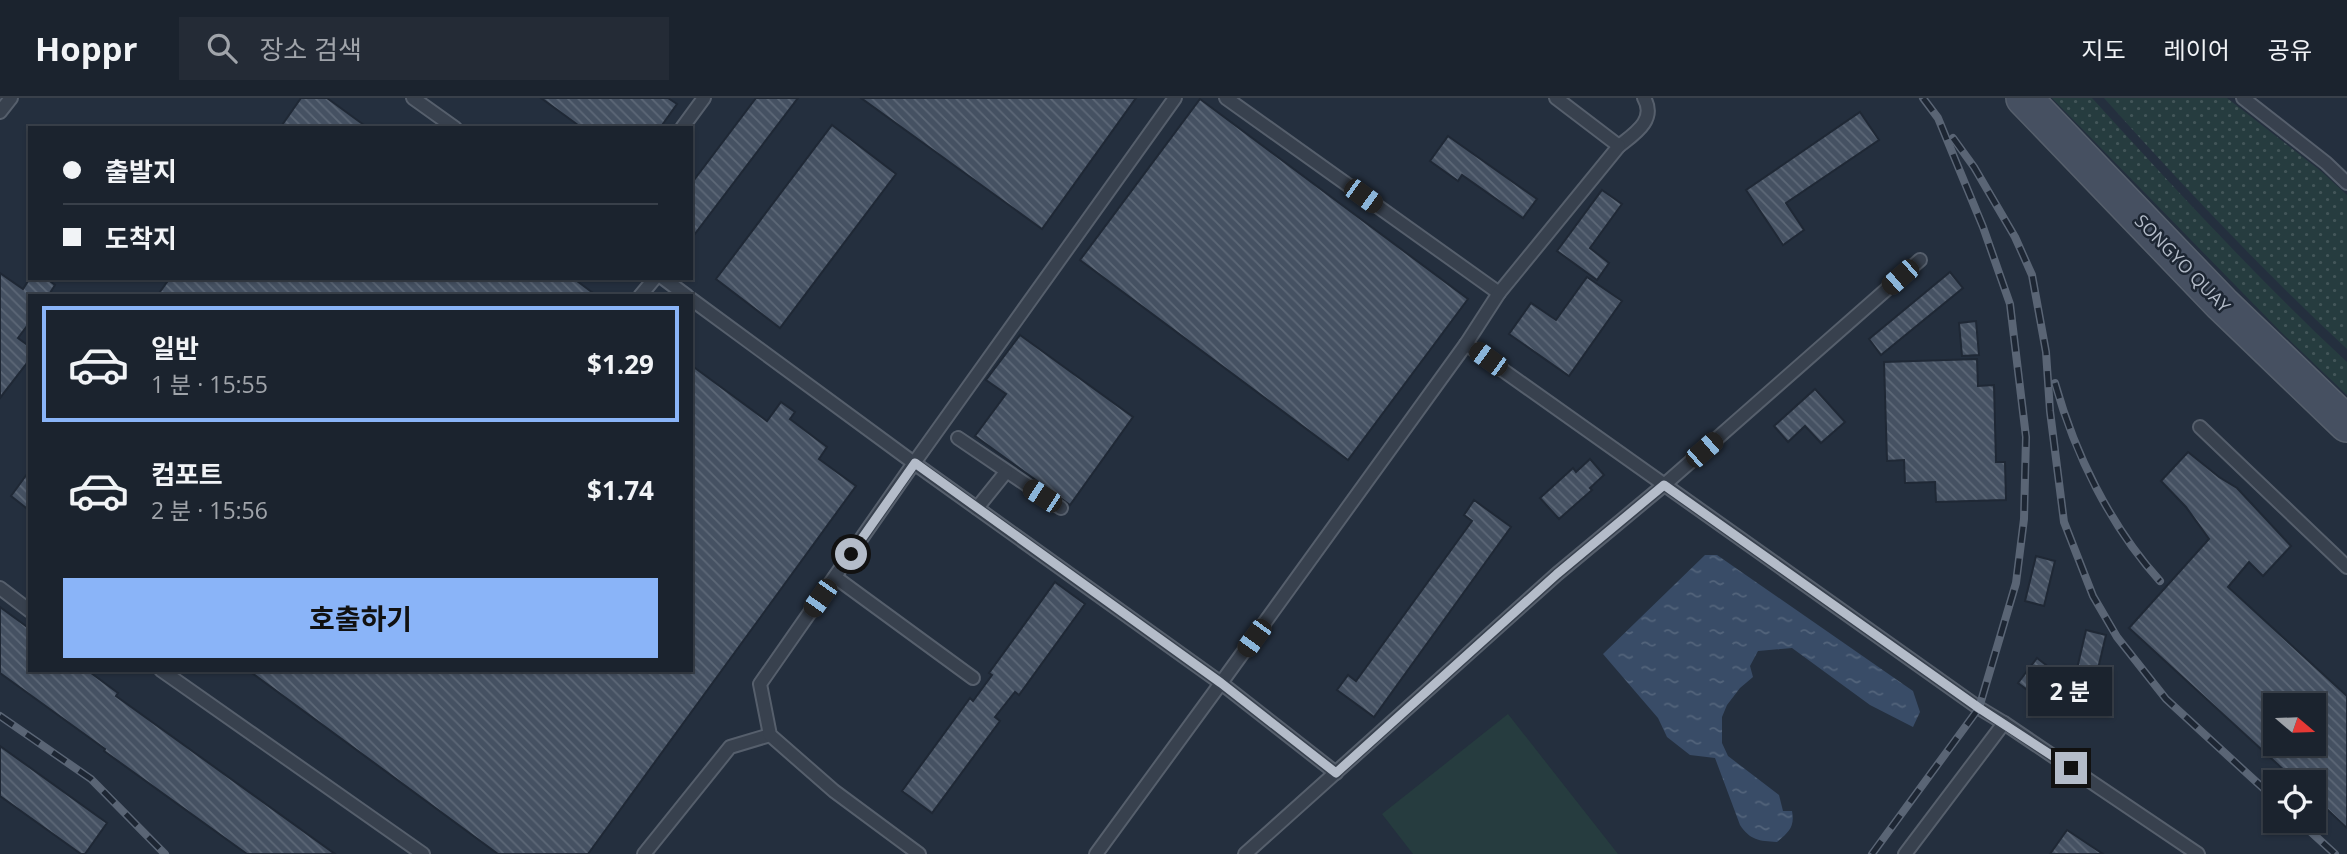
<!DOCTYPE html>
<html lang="ko">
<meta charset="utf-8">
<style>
:root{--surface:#1b232e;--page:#242b36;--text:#f1f3f6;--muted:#a0a4aa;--line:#39404a;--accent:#8ab4f8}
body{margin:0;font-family:"Open Sans","Noto Sans KR",sans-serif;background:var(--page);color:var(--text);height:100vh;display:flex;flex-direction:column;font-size:26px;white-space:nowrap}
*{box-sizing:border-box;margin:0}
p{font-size:23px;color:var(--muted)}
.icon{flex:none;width:38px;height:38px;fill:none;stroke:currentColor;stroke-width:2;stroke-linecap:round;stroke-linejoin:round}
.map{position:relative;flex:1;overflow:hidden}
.sheet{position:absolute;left:28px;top:196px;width:665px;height:378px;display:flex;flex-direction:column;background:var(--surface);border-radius:0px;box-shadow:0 2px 5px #0004,0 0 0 2px var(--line)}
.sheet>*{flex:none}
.banner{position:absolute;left:28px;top:28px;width:665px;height:154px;border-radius:0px;box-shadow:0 2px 5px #0004,0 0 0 2px var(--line);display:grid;align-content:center;height:154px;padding:0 35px;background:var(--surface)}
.needle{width:46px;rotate:109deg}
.buttons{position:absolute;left:2263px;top:595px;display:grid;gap:14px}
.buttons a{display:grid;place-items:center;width:63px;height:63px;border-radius:0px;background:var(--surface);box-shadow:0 2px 5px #0004,0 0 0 2px var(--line);font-size:35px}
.end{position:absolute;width:32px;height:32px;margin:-16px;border:9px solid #b4bcc9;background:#111;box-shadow:0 0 0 4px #111}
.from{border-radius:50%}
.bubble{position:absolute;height:49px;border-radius:0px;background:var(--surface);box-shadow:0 2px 5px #0004,0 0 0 2px var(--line);font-size:23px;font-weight:700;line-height:49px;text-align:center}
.car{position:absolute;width:21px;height:42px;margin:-21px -10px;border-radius:9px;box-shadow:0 0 5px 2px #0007;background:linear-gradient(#222 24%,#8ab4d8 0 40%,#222 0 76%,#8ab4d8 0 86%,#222 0)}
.banner b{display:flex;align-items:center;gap:24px;height:66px;font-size:26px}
.banner b+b{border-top:2px solid var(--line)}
.banner i{width:18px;height:18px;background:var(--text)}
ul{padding:12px 0 0;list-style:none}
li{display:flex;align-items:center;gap:21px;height:116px;margin:0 14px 10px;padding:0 21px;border:4px solid transparent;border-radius:0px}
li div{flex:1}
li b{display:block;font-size:26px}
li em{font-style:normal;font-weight:700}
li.active{border-color:var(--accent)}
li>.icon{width:63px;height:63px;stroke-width:1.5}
.cta{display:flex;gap:14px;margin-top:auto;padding:14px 35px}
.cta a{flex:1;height:80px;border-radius:0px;background:var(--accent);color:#111;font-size:28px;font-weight:700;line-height:80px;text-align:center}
header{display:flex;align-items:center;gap:42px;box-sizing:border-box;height:98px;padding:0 35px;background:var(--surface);border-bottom:2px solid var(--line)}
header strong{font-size:33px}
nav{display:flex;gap:38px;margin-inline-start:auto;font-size:24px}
.search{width:490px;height:63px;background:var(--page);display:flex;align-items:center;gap:18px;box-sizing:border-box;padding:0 24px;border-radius:0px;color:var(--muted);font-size:26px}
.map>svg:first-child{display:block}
.grass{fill:url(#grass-dots)}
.pitch{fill:#263c3f}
.water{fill:url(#water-ripples)}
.building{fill:url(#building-back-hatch);stroke:#1f2835;stroke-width:2;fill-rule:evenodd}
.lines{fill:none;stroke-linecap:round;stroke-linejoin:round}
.service-casing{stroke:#565f6c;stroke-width:16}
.secondary-casing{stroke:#565f6c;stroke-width:38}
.service{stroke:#38414e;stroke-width:12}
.secondary{stroke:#465061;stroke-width:35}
.rail-casing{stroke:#5a6575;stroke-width:8}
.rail{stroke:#1d2633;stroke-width:5;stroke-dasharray:16;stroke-linecap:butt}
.route{stroke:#b4bcc9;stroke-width:9}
.labels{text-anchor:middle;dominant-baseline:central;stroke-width:5;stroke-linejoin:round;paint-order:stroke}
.street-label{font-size:18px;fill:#b4bcc9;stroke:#1d2633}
</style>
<header>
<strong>Hoppr</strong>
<div class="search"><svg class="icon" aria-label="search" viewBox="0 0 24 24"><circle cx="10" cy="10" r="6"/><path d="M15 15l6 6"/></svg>장소 검색</div>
<nav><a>지도</a><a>레이어</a><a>공유</a></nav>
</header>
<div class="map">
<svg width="2347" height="756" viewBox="0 0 2347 756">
<defs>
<pattern id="grass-dots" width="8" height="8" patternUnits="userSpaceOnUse" patternTransform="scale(1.75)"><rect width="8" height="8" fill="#263c3f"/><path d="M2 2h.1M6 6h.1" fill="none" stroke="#435659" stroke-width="1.8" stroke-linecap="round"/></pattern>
<pattern id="water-ripples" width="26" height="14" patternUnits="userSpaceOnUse" patternTransform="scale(1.75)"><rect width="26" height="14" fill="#394c67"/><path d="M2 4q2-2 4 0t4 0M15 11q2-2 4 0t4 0" fill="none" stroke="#53647b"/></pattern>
<pattern id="building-back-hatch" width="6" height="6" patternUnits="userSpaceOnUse" patternTransform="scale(1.75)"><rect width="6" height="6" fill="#455162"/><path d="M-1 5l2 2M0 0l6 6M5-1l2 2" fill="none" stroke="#5d6877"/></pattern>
</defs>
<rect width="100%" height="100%" fill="#242f3e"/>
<g class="grass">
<path d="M2052,0h40c83,91 166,181 255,264v33l-66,-63z"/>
<path d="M2104,0h123l95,74 25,23v154c-85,-79 -165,-164 -243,-251z"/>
</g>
<polygon class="pitch" points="1508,616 1618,756 1413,756 1382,716"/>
<path class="water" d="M1705,457h12l196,136 7,21 -7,15 -43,-22 -78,-57 -34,3 -8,15 3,11 -13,11 -13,17 -5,12v26l6,13 51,39 4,16h9c3,16 -3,21 -15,31 -18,-1 -27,-2 -37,-17l-25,-67 -25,-3 -23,-18 -9,-19 -55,-64z"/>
<g class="building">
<polygon points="301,0 327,0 368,30 280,30"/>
<polygon points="541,0 668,0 677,6 660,30 582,30"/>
<polygon points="756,0 798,0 691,141 691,86"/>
<polygon points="861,0 1136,0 1042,131"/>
<polygon points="1200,1 1468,201 1348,362 1080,162"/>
<polygon points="1860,14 1879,42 1786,105 1804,132 1783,147 1746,92"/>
<polygon points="832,27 896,76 780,230 716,181"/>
<polygon points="1448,38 1537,101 1523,120 1462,77 1458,83 1430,63"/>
<polygon points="1602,92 1622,106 1590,150 1609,165 1597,182 1557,153"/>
<polygon points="1950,174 1963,190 1881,257 1869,241"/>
<polygon points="0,175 23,191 30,180 46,180 55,187 48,198 30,198 30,224 18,240 30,249 30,261 0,300"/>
<polygon points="1587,179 1622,203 1569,278 1509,236 1531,205 1556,222"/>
<polygon points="170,180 573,180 597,198 157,198"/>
<polygon points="1976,223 1979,257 1962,258 1959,225"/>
<polygon points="1020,237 1133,319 1070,407 975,338 1006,296 986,282"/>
<polygon points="1977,261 1978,288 1994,287 1996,364 2005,364 2006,402 1936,404 1935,384 1905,385 1904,362 1887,363 1884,264"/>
<polygon points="691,267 767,323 781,304 795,314 790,321 827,349 819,361 856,388 588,756 498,756 248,572 691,572"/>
<polygon points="1815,291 1845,324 1821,345 1805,328 1788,344 1774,328"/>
<path d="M2188,354l31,25 18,11 54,58 -28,30 -14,-14 -21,25 119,109v132l-33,-31v-15h-17l-168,-154 80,-89 -23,-32 -25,-26zM2275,607h39v39h-39z"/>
<polygon points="1590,361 1604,377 1590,390 1592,392 1559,421 1540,400 1573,370 1576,374"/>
<polygon points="30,372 30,413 11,398"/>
<polygon points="1474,402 1511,429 1374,619 1337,592 1348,577 1356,583 1472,423 1464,417"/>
<polygon points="2036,458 2055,463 2044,508 2025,503"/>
<polygon points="1055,484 1085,506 1019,597 1015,594 995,619 1000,623 932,715 902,693 970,600 973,603 992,577 989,575"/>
<polygon points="0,509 30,531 30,572 87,572 118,595 116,598 335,756 247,756 104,653 105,651 0,575"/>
<polygon points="2086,532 2106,537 2093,592 2073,588"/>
<polygon points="2037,560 2068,584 2050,609 2018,585"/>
<polygon points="0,648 107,725 85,756 81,756 0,698"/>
<polygon points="2067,732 2103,756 2050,756"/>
</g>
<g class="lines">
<defs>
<g id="service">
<polyline points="413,0 455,30"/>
<polyline points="1226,0 1499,195"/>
<polyline points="2243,0 2326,65 2347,85"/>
<polyline points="0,14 11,0"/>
<polyline points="682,30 704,0"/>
<path d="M1619,48c15,-12 38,-26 25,-48"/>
<polyline points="663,180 687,198"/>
<polyline points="640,198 655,180"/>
<polyline points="691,201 914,365 1221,585 1466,246 1499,195 1619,48 1556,0"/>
<polyline points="1466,246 1979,610 2004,625 1905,756"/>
<polyline points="2200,329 2347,469"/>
<polyline points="958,340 1061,410"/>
<polyline points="977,410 1006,374"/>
<polyline points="835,479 973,580"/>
<polyline points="0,490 30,513"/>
<polyline points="161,572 423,756"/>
<polyline points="2004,625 2198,756"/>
<polyline points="644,756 730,649 770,637"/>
<polyline points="919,756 834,693 770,637 760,586 914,365 1175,0"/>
<polyline points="1096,756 1221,585 1336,675"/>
<polyline points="1245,756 1557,476 1664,387 1920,162"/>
</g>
<polyline id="secondary" points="2024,0 2222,206 2347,326"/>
</defs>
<use href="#service" class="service-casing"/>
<use href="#secondary" class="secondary-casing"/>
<use href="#service" class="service"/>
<use href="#secondary" class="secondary"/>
<defs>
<g id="rail">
<polyline points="1953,40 1974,69 2015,139 2032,177 2046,254 2050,313 2064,424 2093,498 2117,539 2166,601 2275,701"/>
<path d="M2055,285c20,71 55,143 105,198"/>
<polyline points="0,618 91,681 165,756"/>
<polyline points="2299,723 2335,756"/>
<polyline points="1872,756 1979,610 2016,485 2024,421 2026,339 2010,206 1983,129 1938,20 1923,0"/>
</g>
</defs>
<use href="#rail" class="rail-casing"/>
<use href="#rail" class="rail"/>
</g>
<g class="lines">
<polyline class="route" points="851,456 915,365 1221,585 1336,675 1557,476 1664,387 1979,610 2071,670"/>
</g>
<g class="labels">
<g class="street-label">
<text transform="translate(2183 165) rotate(46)">SONGYO QUAY</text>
</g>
</g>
</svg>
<div class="buttons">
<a><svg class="needle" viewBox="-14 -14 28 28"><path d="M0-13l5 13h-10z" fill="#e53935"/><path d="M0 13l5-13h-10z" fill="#a0a4aa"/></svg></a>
<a><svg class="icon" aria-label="locate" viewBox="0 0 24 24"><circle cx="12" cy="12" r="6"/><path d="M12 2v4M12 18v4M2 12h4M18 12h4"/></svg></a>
</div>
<i class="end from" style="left:851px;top:456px"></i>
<i class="end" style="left:2071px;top:670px"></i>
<div class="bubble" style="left:2028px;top:569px;width:84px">2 분</div>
<i class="car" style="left:1363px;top:98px;rotate:126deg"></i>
<i class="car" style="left:1900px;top:179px;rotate:229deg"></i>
<i class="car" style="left:1488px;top:261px;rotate:306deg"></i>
<i class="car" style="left:1704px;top:352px;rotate:49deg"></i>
<i class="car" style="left:1042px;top:398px;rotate:303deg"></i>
<i class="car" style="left:820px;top:500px;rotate:215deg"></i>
<i class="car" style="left:1254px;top:540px;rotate:216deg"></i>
<div class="banner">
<b><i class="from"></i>출발지</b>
<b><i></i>도착지</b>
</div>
<section class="sheet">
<ul>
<li class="active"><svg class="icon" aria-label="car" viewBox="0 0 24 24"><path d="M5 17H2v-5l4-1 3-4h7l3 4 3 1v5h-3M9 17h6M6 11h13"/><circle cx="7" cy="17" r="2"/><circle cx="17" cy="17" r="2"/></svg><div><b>일반</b><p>1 분 · 15:55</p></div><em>$1.29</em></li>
<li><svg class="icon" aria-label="car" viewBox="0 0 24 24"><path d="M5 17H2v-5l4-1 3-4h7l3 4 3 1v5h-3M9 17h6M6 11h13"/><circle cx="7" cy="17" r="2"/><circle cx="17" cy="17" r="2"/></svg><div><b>컴포트</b><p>2 분 · 15:56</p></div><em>$1.74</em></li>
</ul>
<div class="cta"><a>호출하기</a></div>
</section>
</div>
